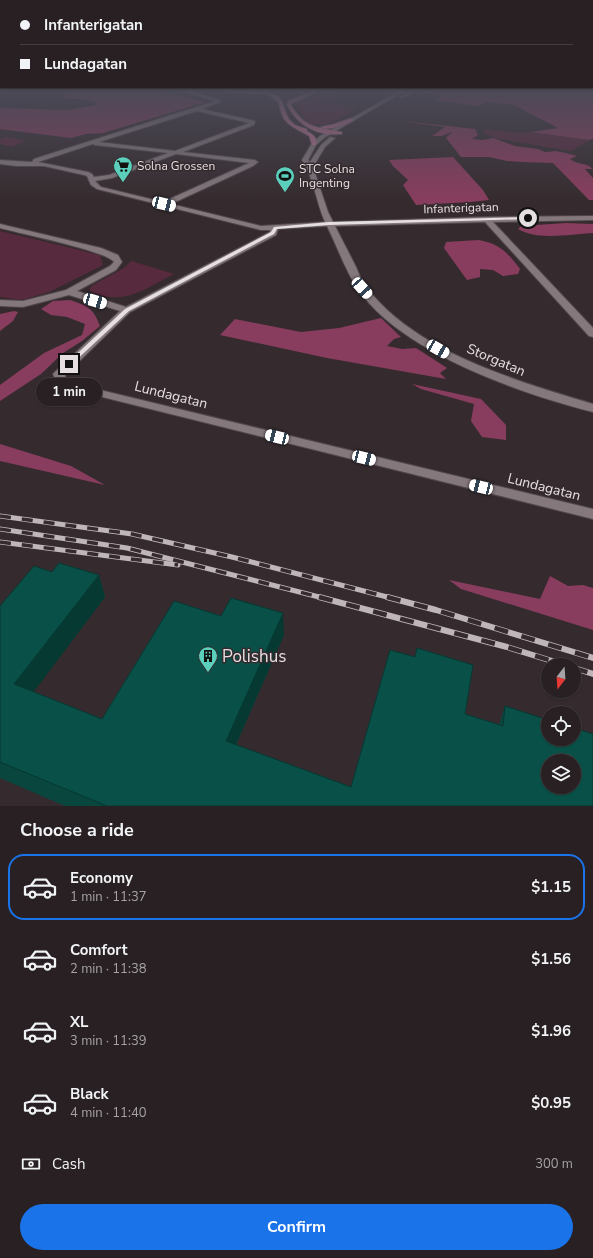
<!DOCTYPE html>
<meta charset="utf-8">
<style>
:root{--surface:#282022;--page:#30282a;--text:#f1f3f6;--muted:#a5a3a5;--line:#443e40;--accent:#1a73e8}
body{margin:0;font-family:"Nunito Sans",sans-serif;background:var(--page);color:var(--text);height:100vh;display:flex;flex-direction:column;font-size:15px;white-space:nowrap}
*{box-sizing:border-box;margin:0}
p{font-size:13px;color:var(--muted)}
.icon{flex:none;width:22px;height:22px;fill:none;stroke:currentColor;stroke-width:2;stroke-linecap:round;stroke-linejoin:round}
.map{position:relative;height:806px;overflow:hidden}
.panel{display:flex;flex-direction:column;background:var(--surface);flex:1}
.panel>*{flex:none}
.banner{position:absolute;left:0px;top:0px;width:593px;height:88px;box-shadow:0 1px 3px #0004,0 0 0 1px var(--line);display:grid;align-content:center;height:88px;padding:0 20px;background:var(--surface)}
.needle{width:26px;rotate:197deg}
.fabs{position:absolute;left:541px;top:658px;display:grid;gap:8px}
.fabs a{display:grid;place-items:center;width:40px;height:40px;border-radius:50%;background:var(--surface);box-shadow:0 1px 3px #0004,0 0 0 1px var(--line);font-size:20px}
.end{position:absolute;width:18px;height:18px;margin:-9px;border:5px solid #e6dfe1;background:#111;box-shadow:0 0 0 2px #111}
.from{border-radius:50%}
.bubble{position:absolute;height:28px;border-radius:14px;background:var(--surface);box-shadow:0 1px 3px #0004,0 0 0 1px var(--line);font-size:13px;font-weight:700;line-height:28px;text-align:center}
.car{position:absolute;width:12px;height:24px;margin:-12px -6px;border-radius:5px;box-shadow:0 0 3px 1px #0007;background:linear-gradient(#fff 24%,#345 0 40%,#fff 0 76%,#345 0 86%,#fff 0)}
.banner b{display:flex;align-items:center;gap:14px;height:38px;font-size:15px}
.banner b+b{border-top:1px solid var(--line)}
.banner i{width:10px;height:10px;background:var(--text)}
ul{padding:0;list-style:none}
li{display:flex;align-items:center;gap:12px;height:66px;margin:0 8px 6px;padding:0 12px;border:2px solid transparent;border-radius:16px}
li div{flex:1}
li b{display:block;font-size:15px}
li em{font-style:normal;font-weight:700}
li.active{border-color:var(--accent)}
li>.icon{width:36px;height:36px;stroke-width:1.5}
h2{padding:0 20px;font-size:18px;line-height:48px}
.pay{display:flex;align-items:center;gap:10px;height:44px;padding:0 20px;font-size:15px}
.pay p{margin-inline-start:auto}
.action{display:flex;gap:8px;margin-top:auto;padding:8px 20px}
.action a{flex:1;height:46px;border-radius:24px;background:var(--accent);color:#fff;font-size:16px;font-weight:700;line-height:46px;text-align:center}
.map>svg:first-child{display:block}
.green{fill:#582a3d}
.forest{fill:#893d5e}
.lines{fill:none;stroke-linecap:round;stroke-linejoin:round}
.minor-casing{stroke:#51484b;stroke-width:2}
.major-casing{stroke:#51484b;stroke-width:2}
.minor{fill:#85787d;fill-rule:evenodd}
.major{fill:#bf7594;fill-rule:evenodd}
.rail-far1-casing{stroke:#beb6b9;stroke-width:5}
.rail-casing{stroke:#beb6b9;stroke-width:6}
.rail-far1{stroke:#352b2e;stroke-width:3.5;stroke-dasharray:11;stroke-linecap:butt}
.rail{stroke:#352b2e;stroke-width:4.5;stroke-dasharray:14;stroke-linecap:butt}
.wall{fill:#08463e}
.shaded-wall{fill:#063932}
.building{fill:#095148;stroke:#063932;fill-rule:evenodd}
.route{fill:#e6dfe1}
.labels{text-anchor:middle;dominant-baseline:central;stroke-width:3;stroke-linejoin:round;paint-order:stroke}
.far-poi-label{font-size:12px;fill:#e6dfe1;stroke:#352b2e;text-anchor:start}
.far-street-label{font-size:12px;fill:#e6dfe1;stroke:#352b2e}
.street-label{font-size:14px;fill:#e6dfe1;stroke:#352b2e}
.near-poi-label{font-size:17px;fill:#e6dfe1;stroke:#352b2e;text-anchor:start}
</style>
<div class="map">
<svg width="593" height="806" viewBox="0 0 593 806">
<rect width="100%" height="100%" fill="#352b2e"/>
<g class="green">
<path d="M269,89h41c-7,9 -29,7 -39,4z"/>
<path d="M323,89h27l-24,13 31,6c-13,8 -37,26 -52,12 -5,-5 -5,-12 -11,-15v-3l3,-2 24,-8z"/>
<polygon points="485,129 519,133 531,132 548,133 590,140 571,151 499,139 488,135 482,131"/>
<polygon points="7,137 26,141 12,147 0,144 0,139"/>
<polygon points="0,231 100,255 103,265 49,292 22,300 0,297"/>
<path d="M131,261l43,13c-30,15 -50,33 -84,17v-3l3,-3 31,-17z"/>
</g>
<g class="forest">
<polygon points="79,89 154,89 206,102 103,133 86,134 71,138 0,129 0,108 68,110 97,105 94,101 58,97"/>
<polygon points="427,89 593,89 593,138 590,140 531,132 558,128 514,105 486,102 478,106 436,100 441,96 417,92"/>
<path d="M394,120l81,9 3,6 -6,4 10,1 11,-2 22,8 23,3 7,3 11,-1 10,2 11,3 -7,3c7,6 16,3 23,10h-8l8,9v22h-4l-36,-37 -31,-1 -15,-1 -18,-4h-28l-15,-19 6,-6 -11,4h-9l13,-9z"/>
<polygon points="453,157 483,190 489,200 471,202 416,205 403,185 408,180 393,166 389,160"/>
<path d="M566,223l27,1v9c-23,1 -55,8 -75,-4l3,-3z"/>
<path d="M479,240c21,4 28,12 41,29l-2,5 -15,2 -10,-6 -13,-1v8l-13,3 -23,-32 2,-6z"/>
<path d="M70,300c17,6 23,7 30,26l-18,15 -19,12 -22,21 -41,27v-16l44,-32 38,-18 3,-11 -18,-7 -16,-2 -10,-6 12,-8z"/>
<polygon points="14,311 18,312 13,321 0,331 0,314"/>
<polygon points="381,318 401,337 394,339 387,346 402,349 416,348 447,368 440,373 446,379 327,358 220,335 235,319 301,332 339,328"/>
<polygon points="412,384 481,399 506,425 506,440 482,437 471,421 474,404 421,389"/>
<polygon points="0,444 71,466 105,485 0,461"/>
<polygon points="550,576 568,586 583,585 593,588 593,630 461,589 449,580 540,599"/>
</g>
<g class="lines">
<defs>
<g id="minor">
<path d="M182,89h4l34,11v2l-18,7 53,12 -1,4 -71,27 72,8 3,2 -5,4 -82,38 90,22 64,-4c-9,-20 -11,-44 -23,-62l10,-17 8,-7 83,-47h5l-84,49 -8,7 -8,15 2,2 11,-17 9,-8 5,1 -10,9 -12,20 15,45 5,10 153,-5 107,-1v4l-100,2 100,106v9l-4,-1 -104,-114 -150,4c7,14 14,27 21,41 3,7 6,15 11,21 50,65 151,93 226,116v8c-71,-18 -193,-60 -235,-123 -12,-17 -21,-43 -31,-63l-49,3 -2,6 -146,77 -65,63 2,7 526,127v10l-535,-133 -5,-12 2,-2 65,-61 -51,-16 -46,12 -23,-1v-6l23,1 43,-11 44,-24 4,-4c-7,-11 -96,-29 -114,-34v-4l101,24 17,7 4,7 -6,8 -39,21 49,16 144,-75v-2h-9l-164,-41 -6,-4 -4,-9 -3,-1 -40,-9h-28l-16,-2v-4l32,2 2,-3 181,-58 -32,-9zM197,111l52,12 -74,28 -76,-9zM93,144l2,1 73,8 -59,22 -15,2 -2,-3 -4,-2 -50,-10zM176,154l73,9 -86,39 -62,-15 -6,-6 17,-3z"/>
<polygon points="221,89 267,92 269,93 267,94 234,93"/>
<polygon points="415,89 420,89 403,98 399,97"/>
</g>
<g id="major">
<path d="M313,89h4l-1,4 -24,10 -1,2c14,24 27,22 51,27v2c-24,3 -44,-8 -55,-29l1,-4 24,-10z"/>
<path d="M270,94c15,0 13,18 20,26 4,6 11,7 17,9v2c6,3 11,7 9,14h-4l-3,-9c-17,-10 -27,-11 -30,-33l-9,-7z"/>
<path d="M351,118l3,2 -1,1c-9,4 -24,11 -33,6l14,-3z"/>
</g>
</defs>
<use href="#minor" class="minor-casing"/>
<use href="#major" class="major-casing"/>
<use href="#minor" class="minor"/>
<use href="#major" class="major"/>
<defs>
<g id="rail-far1">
<polyline points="0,516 132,534 232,557 391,598"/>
<polyline points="0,529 127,548 323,598"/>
<polyline points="0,542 178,565"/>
</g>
<g id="rail">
<polyline points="319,597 507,647 565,665"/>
<polyline points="387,597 436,610 593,658"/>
<polyline points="574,668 593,674"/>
</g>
</defs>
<use href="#rail-far1" class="rail-far1-casing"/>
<use href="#rail" class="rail-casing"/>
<use href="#rail-far1" class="rail-far1"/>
<use href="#rail" class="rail"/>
</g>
<polygon class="wall" points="52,572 99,575 105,597 33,692 102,719 284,635 236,745 351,787 465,714 499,725 505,706 593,806 65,806 0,778 0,606"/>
<g class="shaded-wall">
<polygon points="99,575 105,597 23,706 14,684"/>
<polygon points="283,613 284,635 228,762 226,741"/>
</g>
<path class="building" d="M59,563l40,12 -85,109 88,35 72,-118 47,15 10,-18 52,15 -57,128 125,46 39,-137 25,7 2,-9 56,17 -8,49 38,12 2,-20 43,14v19h26v-11l19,6v72h-486l-107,-44v-156l34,-40 18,6zM548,761h26v26h-26z"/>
<linearGradient id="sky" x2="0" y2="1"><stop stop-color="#1d1819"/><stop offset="0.44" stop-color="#4b4a57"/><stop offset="1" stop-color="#4b4a57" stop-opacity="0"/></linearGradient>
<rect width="593" height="202" fill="url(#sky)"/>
<polygon class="route" points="528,217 529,219 329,225 277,229 274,234 129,311 71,365 66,364 125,309 271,232 274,227 329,222"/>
<defs>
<symbol id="supermarket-pin" viewBox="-11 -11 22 30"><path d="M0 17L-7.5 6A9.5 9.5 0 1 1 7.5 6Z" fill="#5bcebc" stroke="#352b2e"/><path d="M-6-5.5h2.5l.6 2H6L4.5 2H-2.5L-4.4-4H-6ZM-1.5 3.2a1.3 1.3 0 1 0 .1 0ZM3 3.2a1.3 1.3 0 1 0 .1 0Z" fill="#111"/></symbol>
<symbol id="stadium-pin" viewBox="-11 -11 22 30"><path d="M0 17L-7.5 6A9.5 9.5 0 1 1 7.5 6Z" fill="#5bcebc" stroke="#352b2e"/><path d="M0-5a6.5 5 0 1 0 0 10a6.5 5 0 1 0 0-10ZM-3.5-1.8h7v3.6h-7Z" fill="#111"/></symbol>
<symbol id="building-pin" viewBox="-11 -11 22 30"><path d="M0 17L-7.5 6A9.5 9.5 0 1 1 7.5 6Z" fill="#5bcebc" stroke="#352b2e"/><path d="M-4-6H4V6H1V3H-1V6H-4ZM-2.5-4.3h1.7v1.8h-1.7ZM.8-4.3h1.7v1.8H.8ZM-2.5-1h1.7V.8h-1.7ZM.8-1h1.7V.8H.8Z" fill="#111"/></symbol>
</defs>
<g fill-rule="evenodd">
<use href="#supermarket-pin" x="112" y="155" width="22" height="30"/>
<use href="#stadium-pin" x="274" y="165" width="22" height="30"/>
<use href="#building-pin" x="197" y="645" width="22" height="30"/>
</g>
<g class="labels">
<g class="far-poi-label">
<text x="137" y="166">Solna Grossen</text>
<text x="299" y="169">STC Solna<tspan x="299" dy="14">Ingenting</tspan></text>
</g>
<g class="far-street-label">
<text transform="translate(461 208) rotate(-2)">Infanterigatan</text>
</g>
<g class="street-label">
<text transform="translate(496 360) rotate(23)">Storgatan</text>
<text transform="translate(171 395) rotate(14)">Lundagatan</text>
<text transform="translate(544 487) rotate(14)">Lundagatan</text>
</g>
<g class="near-poi-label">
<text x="222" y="656">Polishus</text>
</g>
</g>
</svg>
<div class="fabs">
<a><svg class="needle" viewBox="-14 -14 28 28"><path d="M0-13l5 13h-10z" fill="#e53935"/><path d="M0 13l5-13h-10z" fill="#a5a3a5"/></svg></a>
<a><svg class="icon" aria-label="locate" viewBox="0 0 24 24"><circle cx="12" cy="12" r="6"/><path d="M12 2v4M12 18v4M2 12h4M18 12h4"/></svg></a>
<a><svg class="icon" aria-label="layers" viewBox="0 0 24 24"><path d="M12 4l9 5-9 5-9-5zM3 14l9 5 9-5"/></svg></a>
</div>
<i class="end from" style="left:528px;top:218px"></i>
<i class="end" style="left:69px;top:364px"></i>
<div class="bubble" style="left:36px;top:378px;width:66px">1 min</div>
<i class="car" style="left:164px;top:204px;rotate:104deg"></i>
<i class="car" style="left:362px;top:288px;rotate:138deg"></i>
<i class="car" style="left:95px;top:301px;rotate:106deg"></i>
<i class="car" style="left:438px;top:349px;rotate:120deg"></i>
<i class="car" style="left:277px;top:437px;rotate:284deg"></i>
<i class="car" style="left:364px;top:458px;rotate:104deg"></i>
<i class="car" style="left:481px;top:487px;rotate:284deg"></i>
<div class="banner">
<b><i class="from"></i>Infanterigatan</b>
<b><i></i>Lundagatan</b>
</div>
</div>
<section class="panel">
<h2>Choose a ride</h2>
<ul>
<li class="active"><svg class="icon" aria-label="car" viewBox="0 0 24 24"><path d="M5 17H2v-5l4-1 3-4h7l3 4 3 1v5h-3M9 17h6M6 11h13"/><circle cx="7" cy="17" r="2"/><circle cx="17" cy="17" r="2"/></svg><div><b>Economy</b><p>1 min · 11:37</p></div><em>$1.15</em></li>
<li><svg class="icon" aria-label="car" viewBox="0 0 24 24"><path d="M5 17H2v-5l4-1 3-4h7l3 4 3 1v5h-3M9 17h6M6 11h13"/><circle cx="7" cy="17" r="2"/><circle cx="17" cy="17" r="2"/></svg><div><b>Comfort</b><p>2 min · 11:38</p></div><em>$1.56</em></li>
<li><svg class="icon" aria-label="car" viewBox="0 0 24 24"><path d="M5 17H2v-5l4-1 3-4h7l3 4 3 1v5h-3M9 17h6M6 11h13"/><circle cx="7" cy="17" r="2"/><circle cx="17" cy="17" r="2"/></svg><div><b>XL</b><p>3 min · 11:39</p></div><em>$1.96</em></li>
<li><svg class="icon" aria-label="car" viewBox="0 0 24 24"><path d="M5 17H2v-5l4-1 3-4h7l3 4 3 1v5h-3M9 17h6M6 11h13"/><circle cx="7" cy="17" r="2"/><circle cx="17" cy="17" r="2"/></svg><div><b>Black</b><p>4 min · 11:40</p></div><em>$0.95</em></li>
</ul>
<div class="pay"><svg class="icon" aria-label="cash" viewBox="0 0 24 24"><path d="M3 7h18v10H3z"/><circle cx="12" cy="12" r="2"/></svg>Cash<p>300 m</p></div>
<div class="action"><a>Confirm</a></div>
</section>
